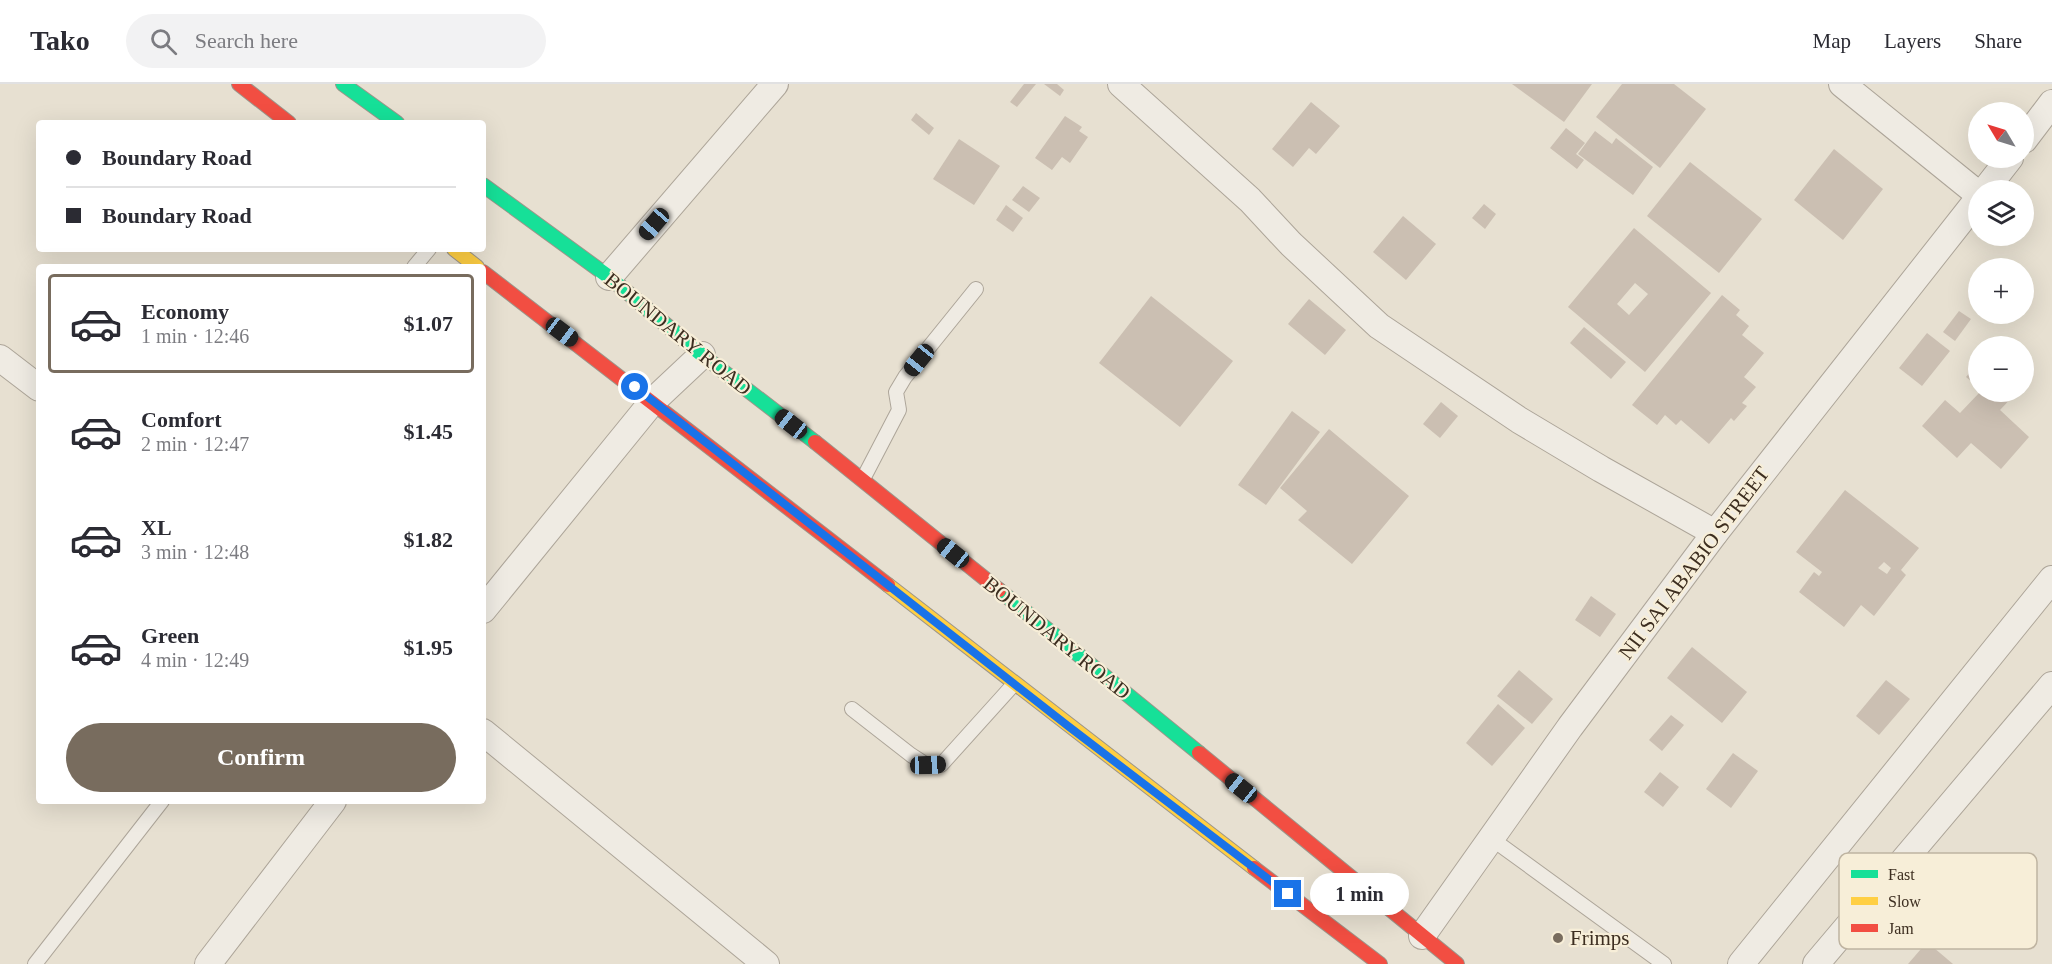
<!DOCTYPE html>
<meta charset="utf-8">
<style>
:root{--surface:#fff;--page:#f2f2f3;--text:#2b2b33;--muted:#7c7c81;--line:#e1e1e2;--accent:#786c5e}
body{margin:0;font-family:Georgia,serif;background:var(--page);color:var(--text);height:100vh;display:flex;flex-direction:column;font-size:22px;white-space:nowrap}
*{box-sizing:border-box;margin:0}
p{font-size:20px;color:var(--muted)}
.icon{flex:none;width:33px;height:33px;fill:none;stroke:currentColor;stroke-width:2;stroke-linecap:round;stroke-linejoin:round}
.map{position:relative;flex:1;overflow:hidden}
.side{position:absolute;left:36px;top:180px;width:450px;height:540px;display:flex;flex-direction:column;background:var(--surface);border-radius:6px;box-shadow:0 6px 24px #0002}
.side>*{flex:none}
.banner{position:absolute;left:36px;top:36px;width:450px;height:132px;border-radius:6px;box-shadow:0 6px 24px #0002;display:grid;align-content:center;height:132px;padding:0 30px;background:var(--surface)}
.needle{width:39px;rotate:308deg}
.fabs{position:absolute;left:1968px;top:18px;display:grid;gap:12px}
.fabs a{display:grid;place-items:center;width:66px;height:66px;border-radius:50%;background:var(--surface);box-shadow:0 6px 24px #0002;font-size:30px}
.end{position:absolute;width:27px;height:27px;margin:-14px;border:8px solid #1a73e8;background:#fff;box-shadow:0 0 0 3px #fff}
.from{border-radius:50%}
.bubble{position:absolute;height:42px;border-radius:21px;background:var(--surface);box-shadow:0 6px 24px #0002;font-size:20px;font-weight:700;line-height:42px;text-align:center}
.car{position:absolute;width:18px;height:36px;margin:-18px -9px;border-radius:8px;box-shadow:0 0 4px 2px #0007;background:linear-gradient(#222 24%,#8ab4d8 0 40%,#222 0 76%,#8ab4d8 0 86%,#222 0)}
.banner b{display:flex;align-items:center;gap:21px;height:57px;font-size:22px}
.banner b+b{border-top:2px solid var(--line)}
.banner i{width:15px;height:15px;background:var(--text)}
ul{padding:10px 0 0;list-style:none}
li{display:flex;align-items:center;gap:18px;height:99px;margin:0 12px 9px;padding:0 18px;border:3px solid transparent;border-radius:6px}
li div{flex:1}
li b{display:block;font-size:22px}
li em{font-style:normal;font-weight:700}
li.on{border-color:var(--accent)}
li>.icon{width:54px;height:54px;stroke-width:1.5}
.button{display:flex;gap:12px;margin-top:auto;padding:12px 30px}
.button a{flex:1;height:69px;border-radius:36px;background:var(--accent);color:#fff;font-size:24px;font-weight:700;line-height:69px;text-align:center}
header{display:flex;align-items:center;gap:36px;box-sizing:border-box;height:84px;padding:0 30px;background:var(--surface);border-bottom:2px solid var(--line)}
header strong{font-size:28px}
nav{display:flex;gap:33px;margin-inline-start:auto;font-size:21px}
.search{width:420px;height:54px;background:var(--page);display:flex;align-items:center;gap:15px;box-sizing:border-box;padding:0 21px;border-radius:33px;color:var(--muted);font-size:22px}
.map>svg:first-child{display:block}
.building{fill:#cbbfb2;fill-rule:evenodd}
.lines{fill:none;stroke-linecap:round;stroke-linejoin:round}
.lane-casing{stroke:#ada599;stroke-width:16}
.street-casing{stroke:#ada599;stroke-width:28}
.fast-casing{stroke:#9c958a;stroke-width:16}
.slow-casing{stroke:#9c958a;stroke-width:16}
.jam-casing{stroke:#9c958a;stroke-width:16}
.lane{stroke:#efebe3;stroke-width:14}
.street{stroke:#efebe3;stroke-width:26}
.fast{stroke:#16e098;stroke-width:14}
.slow{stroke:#ffcf43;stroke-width:14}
.jam{stroke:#f24e42;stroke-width:14}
.route{stroke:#1a73e8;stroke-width:8}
.poi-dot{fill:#786c5e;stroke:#f7eed8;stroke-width:2}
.labels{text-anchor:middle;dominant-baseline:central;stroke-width:4.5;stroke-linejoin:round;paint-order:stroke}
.street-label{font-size:21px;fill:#3d2e20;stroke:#f7eed8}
.poi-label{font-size:21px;fill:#3d2e20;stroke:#f7eed8;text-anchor:start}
.key{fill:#f7eed8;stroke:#bfb4a1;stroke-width:1.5}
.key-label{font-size:16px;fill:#3d2e20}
</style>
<header>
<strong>Tako</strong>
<div class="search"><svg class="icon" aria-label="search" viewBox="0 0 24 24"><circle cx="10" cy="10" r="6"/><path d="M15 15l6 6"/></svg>Search here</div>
<nav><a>Map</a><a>Layers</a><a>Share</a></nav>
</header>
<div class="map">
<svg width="2052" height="880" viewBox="0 0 2052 880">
<rect width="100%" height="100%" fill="#e7e0d1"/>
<g class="building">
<polygon points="1024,0 1036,0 1017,23 1010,18"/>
<polygon points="1044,0 1057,0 1064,6 1060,12"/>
<polygon points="1512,0 1592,0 1564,38"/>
<polygon points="1622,0 1674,0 1706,25 1660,84 1596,33"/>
<polygon points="1311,18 1340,42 1316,70 1309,64 1293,83 1272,65"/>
<polygon points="916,29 934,44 929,51 911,36"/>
<polygon points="1065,32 1082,43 1079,47 1088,53 1070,79 1062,73 1052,86 1035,74"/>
<polygon points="1566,44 1585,59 1576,70 1584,76 1577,85 1550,64"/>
<polygon points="1595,47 1612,60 1616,54 1653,83 1633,111 1578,70"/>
<polygon points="959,55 1000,82 974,121 933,95"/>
<polygon points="1834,65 1883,105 1843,156 1794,116"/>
<polygon points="1690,78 1762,135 1719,189 1647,132"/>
<polygon points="1023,102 1040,114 1029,128 1012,116"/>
<polygon points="1484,120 1496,130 1485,145 1472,134"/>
<polygon points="1006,121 1023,134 1013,148 996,136"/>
<polygon points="1403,132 1436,160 1406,196 1373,168"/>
<path d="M1634,144l77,65 -66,79 -77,-65zM1635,199l13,11 -19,21 -12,-11z"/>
<polygon points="1722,211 1740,226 1736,231 1749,242 1742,251 1764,269 1744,293 1756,303 1742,319 1747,322 1734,337 1731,334 1709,360 1681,336 1676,341 1665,331 1657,341 1632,321"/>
<polygon points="1151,212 1233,277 1180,343 1099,279"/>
<polygon points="1309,215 1346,246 1325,271 1288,240"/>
<polygon points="1959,227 1971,235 1955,257 1943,248"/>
<polygon points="1584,243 1626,278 1611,295 1570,259"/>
<polygon points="1927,249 1950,267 1922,302 1899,284"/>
<polygon points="1978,279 1978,303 1966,293"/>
<polygon points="1980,308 2017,308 2000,326 2029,353 2001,385 1971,359 1957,374 1922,342 1945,316 1960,329"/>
<polygon points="1441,318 1458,332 1440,354 1423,340"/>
<polygon points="1292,327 1320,348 1266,421 1238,401"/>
<polygon points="1329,345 1409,412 1352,480 1298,436 1307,427 1280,404"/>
<path d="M1845,406l74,58 -18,22 5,5 -32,41 -13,-11 -17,22 -45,-35 15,-20 5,4 3,-4 -26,-20zM1884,478l7,6 -4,6 -9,-6z"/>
<polygon points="1591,512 1616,530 1600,553 1575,536"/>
<polygon points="1692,563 1747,608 1722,639 1667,594"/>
<polygon points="1519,586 1553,615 1532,640 1497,612"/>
<polygon points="1886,596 1910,615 1879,651 1856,632"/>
<polygon points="1498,620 1525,644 1492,682 1466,659"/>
<polygon points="1671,631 1684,641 1662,667 1649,656"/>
<polygon points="1733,669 1758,687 1731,724 1706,705"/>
<polygon points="1660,688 1679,703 1663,723 1644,708"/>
<polygon points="1927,858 1953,880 1908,880"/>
</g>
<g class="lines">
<defs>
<g id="lane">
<polyline points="414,183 429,165"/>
<polyline points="863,395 899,326 896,308 905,293 976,205"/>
<polyline points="852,625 911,671 928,682 941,681 1014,600"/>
<polyline points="1492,755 1664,880"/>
<polyline points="35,880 162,717"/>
</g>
<g id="street">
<polyline points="1121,0 1250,116 1291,160 1379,242 1519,336 1601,385 1715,449"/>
<polyline points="1842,0 1978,110"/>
<polyline points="2024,56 2052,19"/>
<polyline points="1985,106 2010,74"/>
<polyline points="609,193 775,0"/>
<polyline points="0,274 39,304"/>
<polyline points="483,526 653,317 702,271"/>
<polyline points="483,648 766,880"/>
<polyline points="1422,852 1570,643 1715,449 1978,115"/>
<polyline points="208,880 333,717"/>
<polyline points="1741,880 2052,495"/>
<polyline points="1816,880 2052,601"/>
</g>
<g id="fast">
<polyline points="343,0 397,39"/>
<polyline points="483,101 609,193 702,271 815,358"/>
<polyline points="999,506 1199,669"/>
</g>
<g id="slow">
<polyline points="454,165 477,183"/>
<polyline points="888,501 1254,784"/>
</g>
<g id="jam">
<polyline points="239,0 289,39"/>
<polyline points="483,188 888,501"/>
<polyline points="815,358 999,506"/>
<polyline points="1199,669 1457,880"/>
<polyline points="1254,784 1380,880"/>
</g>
</defs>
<use href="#lane" class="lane-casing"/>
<use href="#street" class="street-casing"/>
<use href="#fast" class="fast-casing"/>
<use href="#slow" class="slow-casing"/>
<use href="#jam" class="jam-casing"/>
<use href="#lane" class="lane"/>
<use href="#street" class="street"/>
<use href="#fast" class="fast"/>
<use href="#slow" class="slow"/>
<use href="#jam" class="jam"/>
</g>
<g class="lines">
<polyline class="route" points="635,303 1068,642 1288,810"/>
</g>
<circle class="poi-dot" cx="1558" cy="854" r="6"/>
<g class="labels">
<g class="street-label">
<text transform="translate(678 250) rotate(39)">BOUNDARY ROAD</text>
<text transform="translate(1694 479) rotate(-53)">NII SAI ABABIO STREET</text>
<text transform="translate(1057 554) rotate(39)">BOUNDARY ROAD</text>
</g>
<g class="poi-label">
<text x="1570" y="854">Frimps</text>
</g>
</g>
<rect x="1839" y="769" width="198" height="96" rx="9" class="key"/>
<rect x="1851" y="786" width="27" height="8" fill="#16e098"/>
<rect x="1851" y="813" width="27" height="8" fill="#ffcf43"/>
<rect x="1851" y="840" width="27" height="8" fill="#f24e42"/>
<g class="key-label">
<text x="1888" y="796">Fast</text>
<text x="1888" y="823">Slow</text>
<text x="1888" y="850">Jam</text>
</g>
</svg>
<div class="fabs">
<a><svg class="needle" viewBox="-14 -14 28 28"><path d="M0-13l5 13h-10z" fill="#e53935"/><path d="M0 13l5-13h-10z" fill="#7c7c81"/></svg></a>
<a><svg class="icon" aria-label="layers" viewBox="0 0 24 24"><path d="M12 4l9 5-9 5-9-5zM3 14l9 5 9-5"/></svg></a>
<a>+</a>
<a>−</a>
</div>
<i class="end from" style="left:635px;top:303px"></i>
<i class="end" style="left:1288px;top:810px"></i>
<div class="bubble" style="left:1310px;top:789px;width:99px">1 min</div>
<i class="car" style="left:654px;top:140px;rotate:221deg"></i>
<i class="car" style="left:562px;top:248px;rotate:127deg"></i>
<i class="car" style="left:919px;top:276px;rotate:219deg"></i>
<i class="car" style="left:791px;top:340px;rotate:308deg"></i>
<i class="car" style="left:953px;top:469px;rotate:309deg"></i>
<i class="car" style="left:928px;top:681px;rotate:88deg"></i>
<i class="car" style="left:1241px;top:704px;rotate:309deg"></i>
<div class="banner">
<b><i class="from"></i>Boundary Road</b>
<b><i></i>Boundary Road</b>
</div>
<section class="side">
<ul>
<li class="on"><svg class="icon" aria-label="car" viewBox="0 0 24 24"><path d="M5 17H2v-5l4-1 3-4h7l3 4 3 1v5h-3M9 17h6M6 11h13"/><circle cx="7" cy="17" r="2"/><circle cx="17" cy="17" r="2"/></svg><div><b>Economy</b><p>1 min · 12:46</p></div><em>$1.07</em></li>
<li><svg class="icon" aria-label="car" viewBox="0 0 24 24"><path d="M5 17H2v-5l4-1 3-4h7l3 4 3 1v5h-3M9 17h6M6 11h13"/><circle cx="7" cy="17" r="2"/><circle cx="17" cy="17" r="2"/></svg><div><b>Comfort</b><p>2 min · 12:47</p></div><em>$1.45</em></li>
<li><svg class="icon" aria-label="car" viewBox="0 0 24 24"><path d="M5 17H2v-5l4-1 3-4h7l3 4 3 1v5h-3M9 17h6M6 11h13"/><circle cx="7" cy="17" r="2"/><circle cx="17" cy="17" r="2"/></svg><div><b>XL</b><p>3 min · 12:48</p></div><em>$1.82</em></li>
<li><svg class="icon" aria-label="car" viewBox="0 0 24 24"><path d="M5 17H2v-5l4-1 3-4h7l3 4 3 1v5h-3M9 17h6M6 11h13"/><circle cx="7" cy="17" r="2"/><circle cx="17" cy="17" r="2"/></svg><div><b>Green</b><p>4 min · 12:49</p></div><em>$1.95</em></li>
</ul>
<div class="button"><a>Confirm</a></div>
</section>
</div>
